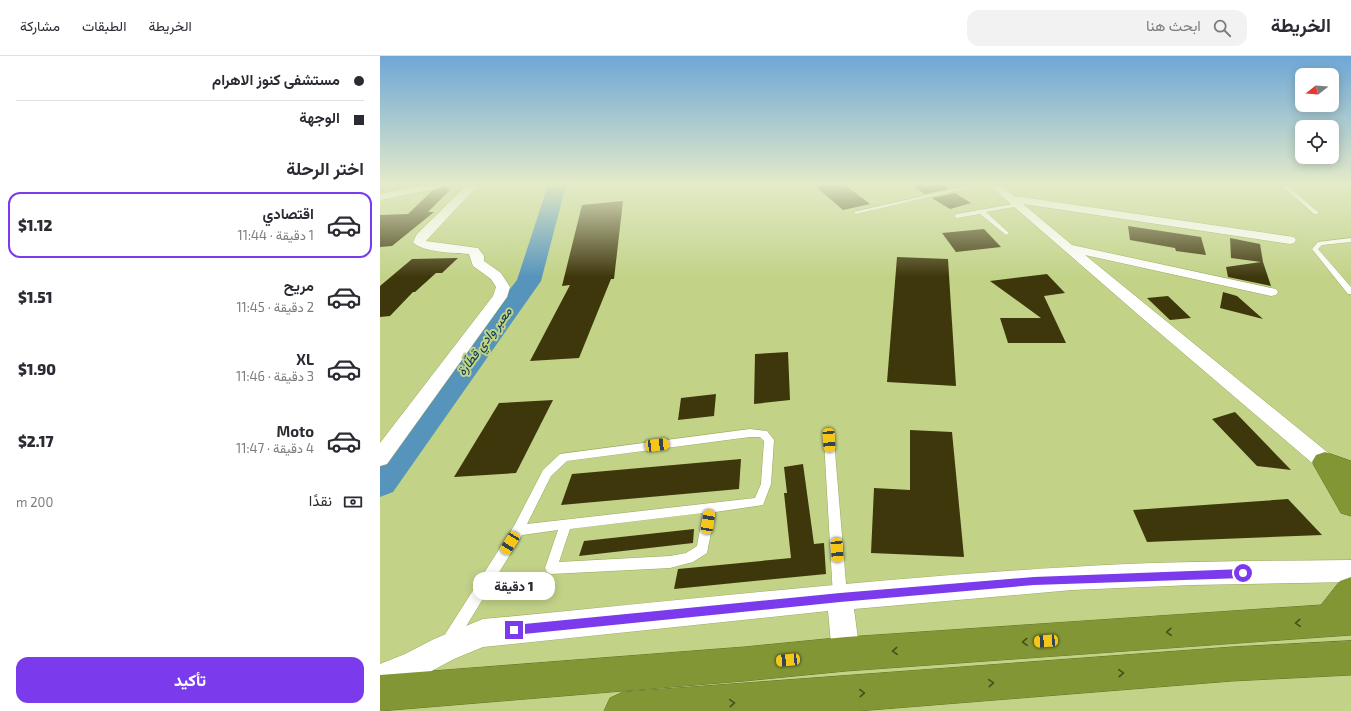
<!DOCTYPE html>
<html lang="ar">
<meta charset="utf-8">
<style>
:root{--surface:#fff;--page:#f2f2f3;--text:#2b2b33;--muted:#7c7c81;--line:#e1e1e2;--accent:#7c3aed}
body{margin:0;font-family:"Exo 2",Vazirmatn,sans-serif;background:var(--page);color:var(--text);direction:rtl;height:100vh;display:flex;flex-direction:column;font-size:15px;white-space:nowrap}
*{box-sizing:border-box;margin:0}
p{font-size:13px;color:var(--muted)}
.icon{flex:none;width:22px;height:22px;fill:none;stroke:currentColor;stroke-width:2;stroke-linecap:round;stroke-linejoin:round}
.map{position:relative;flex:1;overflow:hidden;direction:ltr}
.sheet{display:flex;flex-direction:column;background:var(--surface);width:380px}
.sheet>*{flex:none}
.banner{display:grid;align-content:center;height:88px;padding:0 16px;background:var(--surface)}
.needle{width:26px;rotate:253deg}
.buttons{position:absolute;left:915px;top:12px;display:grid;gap:8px}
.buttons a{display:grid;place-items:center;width:44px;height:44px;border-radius:8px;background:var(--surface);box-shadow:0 2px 10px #0003;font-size:20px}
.end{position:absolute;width:18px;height:18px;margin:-9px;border:5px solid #7c3aed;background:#fff;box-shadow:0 0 0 2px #fff}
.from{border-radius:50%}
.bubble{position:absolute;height:28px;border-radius:12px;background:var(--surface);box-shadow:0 2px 10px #0003;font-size:13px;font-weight:800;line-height:28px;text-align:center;direction:rtl}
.car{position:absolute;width:12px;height:24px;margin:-12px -6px;border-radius:5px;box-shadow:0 0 3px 1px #0007;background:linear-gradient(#f5c518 24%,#345 0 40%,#f5c518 0 76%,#345 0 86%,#f5c518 0)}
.banner b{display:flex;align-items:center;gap:14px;height:38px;font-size:15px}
.banner b+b{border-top:1px solid var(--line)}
.banner i{width:10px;height:10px;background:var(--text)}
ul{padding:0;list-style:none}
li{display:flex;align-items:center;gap:12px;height:66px;margin:0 8px 6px;padding:0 8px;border:2px solid transparent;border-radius:12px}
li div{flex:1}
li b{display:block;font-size:15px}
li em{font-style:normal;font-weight:800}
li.selected{border-color:var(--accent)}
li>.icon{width:36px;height:36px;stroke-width:1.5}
h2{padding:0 16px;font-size:18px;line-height:48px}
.pay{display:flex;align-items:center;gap:10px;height:44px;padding:0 16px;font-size:15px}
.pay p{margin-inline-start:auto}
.primary-button{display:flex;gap:8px;margin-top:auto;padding:8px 16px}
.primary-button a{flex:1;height:46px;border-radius:12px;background:var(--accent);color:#fff;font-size:16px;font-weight:800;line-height:46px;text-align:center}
header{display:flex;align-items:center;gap:24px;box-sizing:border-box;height:56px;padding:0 20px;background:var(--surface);border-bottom:1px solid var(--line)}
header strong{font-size:19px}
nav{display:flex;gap:22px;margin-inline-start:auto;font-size:14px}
.search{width:280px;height:36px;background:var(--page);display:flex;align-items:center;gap:10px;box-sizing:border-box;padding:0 14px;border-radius:12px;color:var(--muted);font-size:15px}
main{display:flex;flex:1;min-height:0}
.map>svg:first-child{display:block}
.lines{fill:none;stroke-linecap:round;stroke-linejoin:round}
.river{fill:#5794bc;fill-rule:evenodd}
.building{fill:#3f370c}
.lane-casing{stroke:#97a85e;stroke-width:1}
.street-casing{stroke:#97a85e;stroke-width:1}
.highway-casing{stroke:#627026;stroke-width:1}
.lane{fill:#fff;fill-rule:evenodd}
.street{fill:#fff;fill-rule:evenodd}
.highway{fill:#839635;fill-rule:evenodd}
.oneway{stroke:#45501a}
.route{fill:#7c3aed}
.labels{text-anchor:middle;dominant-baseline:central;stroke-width:4;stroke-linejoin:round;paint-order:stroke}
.water-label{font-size:13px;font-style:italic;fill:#043854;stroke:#c2d388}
</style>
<header>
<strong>الخريطة</strong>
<div class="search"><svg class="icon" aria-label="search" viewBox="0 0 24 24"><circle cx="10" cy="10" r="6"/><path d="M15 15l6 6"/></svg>ابحث هنا</div>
<nav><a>الخريطة</a><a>الطبقات</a><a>مشاركة</a></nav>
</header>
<main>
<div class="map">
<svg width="971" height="655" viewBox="0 0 971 655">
<rect width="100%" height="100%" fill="#c2d388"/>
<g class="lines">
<polygon class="river" points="168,129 186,129 161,225 13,436 0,441 0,399 137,224"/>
</g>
<g class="building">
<polygon points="434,129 465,129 490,148 463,154"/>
<polygon points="531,129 564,129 569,133 545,138"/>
<polygon points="65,130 70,134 48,156 54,156 12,190 0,191 0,159 28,158 52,135"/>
<polygon points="575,137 591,147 570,153 552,142"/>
<polygon points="243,145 234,223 231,223 199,302 150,305 190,229 182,230 202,149"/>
<polygon points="748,170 821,181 826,199 796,195 795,192 750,184"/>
<polygon points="604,173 621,191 576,196 562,177"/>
<polygon points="850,182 880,188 883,206 891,230 848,221 846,211 881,206 851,202"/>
<polygon points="517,201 568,203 576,330 507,326"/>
<polygon points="78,202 62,217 56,217 35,236 33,236 10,260 0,261 0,230 32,203"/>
<polygon points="667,218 685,237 664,240 686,287 628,287 620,262 661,262 610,225"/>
<polygon points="843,236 857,240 883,263 840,252"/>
<polygon points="788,240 811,262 790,264 767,242"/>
<polygon points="408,296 410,344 374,348 375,298"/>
<polygon points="336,338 334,360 298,364 301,342"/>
<polygon points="173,344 136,417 74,421 119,347"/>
<polygon points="855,356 911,414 877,410 832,363"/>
<polygon points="530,374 572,376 584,501 491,497 494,432 530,434"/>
<polygon points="361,403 359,433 181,449 192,418"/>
<polygon points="423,408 434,488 444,487 446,518 294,533 298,513 411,502 404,437 407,437 404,411"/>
<polygon points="908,443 942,479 767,486 753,454"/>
<polygon points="314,473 313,487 199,500 204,485"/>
</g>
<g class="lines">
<defs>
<g id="lane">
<polygon points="591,129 601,129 476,158 473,156"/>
<polygon points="901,129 907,129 938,156 938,158 934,158"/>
<polygon points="638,147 640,148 640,150 606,156 628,176 629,177 626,179 600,158 577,162 574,160 577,158"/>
<polygon points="971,182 971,186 942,189 938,193 971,231 971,238 968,238 932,193 938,186"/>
<path d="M370,373l17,2 7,9 -3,44 -8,21 -48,7 -8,41 -14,9 -23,6 -119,6 -4,-2 -2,-4 13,-38 -36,5 -68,111 -5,2 -5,-2 -2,-5 2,-5 70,-110 29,-56 17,-16zM370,381h10l4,4 -3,43 -6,14 -228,26 24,-48 16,-15zM323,457l-6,33 -11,7 -16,3 -111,6 11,-33z"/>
<polygon points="449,380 453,381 454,384 467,540 465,544 460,546 455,544 453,540 444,384 445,381"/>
</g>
<g id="street">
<polygon points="43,129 64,129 59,132 0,144 0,138"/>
<path d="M87,129h11l-52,56 52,7 6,8v5l17,12 9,14 -3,10 -120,167 -7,2v-23l113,-147 3,-9 -5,-8 -18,-13 -4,-12c-13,-1 -49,-2 -56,-12l4,-8z"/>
<polygon points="609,129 620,129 634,140 914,181 916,184 914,187 910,188 643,148 692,189 896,233 898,236 896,239 891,240 705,199 952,400 955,406 952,412 945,414 938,412 761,261"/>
<path d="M971,504v22l-159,3 -120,5 -218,19 6,45 -4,10 -10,4 -10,-4 -4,-10 -4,-43 -345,36 -29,12 -30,16 -44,19v-30l25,-10 29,-15 49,-20c196,-18 392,-41 588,-52 93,-6 187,-6 280,-7z"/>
</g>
<g id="highway">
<polygon points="945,396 971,405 971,460 961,457 932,406 936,399"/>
<polygon points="971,521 971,579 466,615 364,625 0,655 0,619 364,591 466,581 941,549 960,525"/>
<polygon points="971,585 971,619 852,625 478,655 224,655 230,642 243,636 852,591"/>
</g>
</defs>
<use href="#lane" class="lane-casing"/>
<use href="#street" class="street-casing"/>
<use href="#highway" class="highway-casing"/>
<use href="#lane" class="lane"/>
<use href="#street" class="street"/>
<use href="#highway" class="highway"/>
</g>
<defs><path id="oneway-chevron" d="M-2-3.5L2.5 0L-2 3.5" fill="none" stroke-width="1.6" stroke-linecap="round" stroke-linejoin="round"/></defs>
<g class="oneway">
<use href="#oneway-chevron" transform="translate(918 567) rotate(176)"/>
<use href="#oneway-chevron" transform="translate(789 576) rotate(176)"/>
<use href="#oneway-chevron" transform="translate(645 586) rotate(176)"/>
<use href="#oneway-chevron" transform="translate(515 595) rotate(176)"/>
<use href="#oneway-chevron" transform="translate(741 617) rotate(-4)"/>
<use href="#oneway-chevron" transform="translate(611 627) rotate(-4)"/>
<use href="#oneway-chevron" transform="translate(482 637) rotate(-4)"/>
<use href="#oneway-chevron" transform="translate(352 647) rotate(-4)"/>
</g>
<linearGradient id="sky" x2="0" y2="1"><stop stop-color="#6ea7d6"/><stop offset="0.58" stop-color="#e4ebc9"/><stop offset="1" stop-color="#e4ebc9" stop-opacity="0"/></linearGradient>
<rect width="971" height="221" fill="url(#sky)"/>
<polygon class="route" points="863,513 867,514 868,517 867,520 863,522 654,529 460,546 134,579 130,578 129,574 130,571 134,569 460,537 654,521"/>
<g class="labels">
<g class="water-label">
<text transform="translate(104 285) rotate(-53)">معبر وادي قطّارة</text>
</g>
</g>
</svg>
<div class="buttons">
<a><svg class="needle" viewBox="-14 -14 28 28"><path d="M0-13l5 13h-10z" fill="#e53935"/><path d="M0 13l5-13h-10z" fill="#7c7c81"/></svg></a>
<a><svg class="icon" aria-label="locate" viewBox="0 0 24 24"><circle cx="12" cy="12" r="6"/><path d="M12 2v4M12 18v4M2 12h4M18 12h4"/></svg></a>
</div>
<i class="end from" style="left:863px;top:517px"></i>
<i class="end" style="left:134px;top:574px"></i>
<div class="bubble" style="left:93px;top:516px;width:82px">1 دقيقة</div>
<i class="car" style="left:449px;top:384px;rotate:176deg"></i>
<i class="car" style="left:277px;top:389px;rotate:83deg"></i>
<i class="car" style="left:328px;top:466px;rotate:9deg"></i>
<i class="car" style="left:130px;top:487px;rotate:212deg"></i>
<i class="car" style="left:457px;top:494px;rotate:176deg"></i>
<i class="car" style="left:666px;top:585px;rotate:266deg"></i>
<i class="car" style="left:408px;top:604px;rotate:265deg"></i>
</div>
<section class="sheet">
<div class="banner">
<b><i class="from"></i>مستشفى كنوز الاهرام</b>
<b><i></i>الوجهة</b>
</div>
<h2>اختر الرحلة</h2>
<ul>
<li class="selected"><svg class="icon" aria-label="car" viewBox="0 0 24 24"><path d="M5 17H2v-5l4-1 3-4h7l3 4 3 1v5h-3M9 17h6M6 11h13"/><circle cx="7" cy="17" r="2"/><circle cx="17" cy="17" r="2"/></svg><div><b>اقتصادي</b><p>1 دقيقة · 11:44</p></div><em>$1.12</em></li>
<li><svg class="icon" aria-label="car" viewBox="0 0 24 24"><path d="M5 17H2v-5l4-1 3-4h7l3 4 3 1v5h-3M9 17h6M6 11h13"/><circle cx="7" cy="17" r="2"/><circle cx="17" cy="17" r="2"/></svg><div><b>مريح</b><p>2 دقيقة · 11:45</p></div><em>$1.51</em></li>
<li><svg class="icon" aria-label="car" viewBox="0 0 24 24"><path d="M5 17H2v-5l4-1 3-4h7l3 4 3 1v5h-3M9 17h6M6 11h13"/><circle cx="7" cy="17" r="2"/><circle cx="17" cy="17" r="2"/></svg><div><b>XL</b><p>3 دقيقة · 11:46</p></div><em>$1.90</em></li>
<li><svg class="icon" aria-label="car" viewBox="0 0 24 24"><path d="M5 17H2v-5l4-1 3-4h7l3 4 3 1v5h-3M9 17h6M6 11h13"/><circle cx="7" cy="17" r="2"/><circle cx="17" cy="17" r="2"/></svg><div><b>Moto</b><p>4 دقيقة · 11:47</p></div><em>$2.17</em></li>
</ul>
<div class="pay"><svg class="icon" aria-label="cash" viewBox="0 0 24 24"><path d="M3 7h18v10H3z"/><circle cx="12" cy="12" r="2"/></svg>نقدًا<p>200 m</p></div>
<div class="primary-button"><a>تأكيد</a></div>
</section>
</main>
